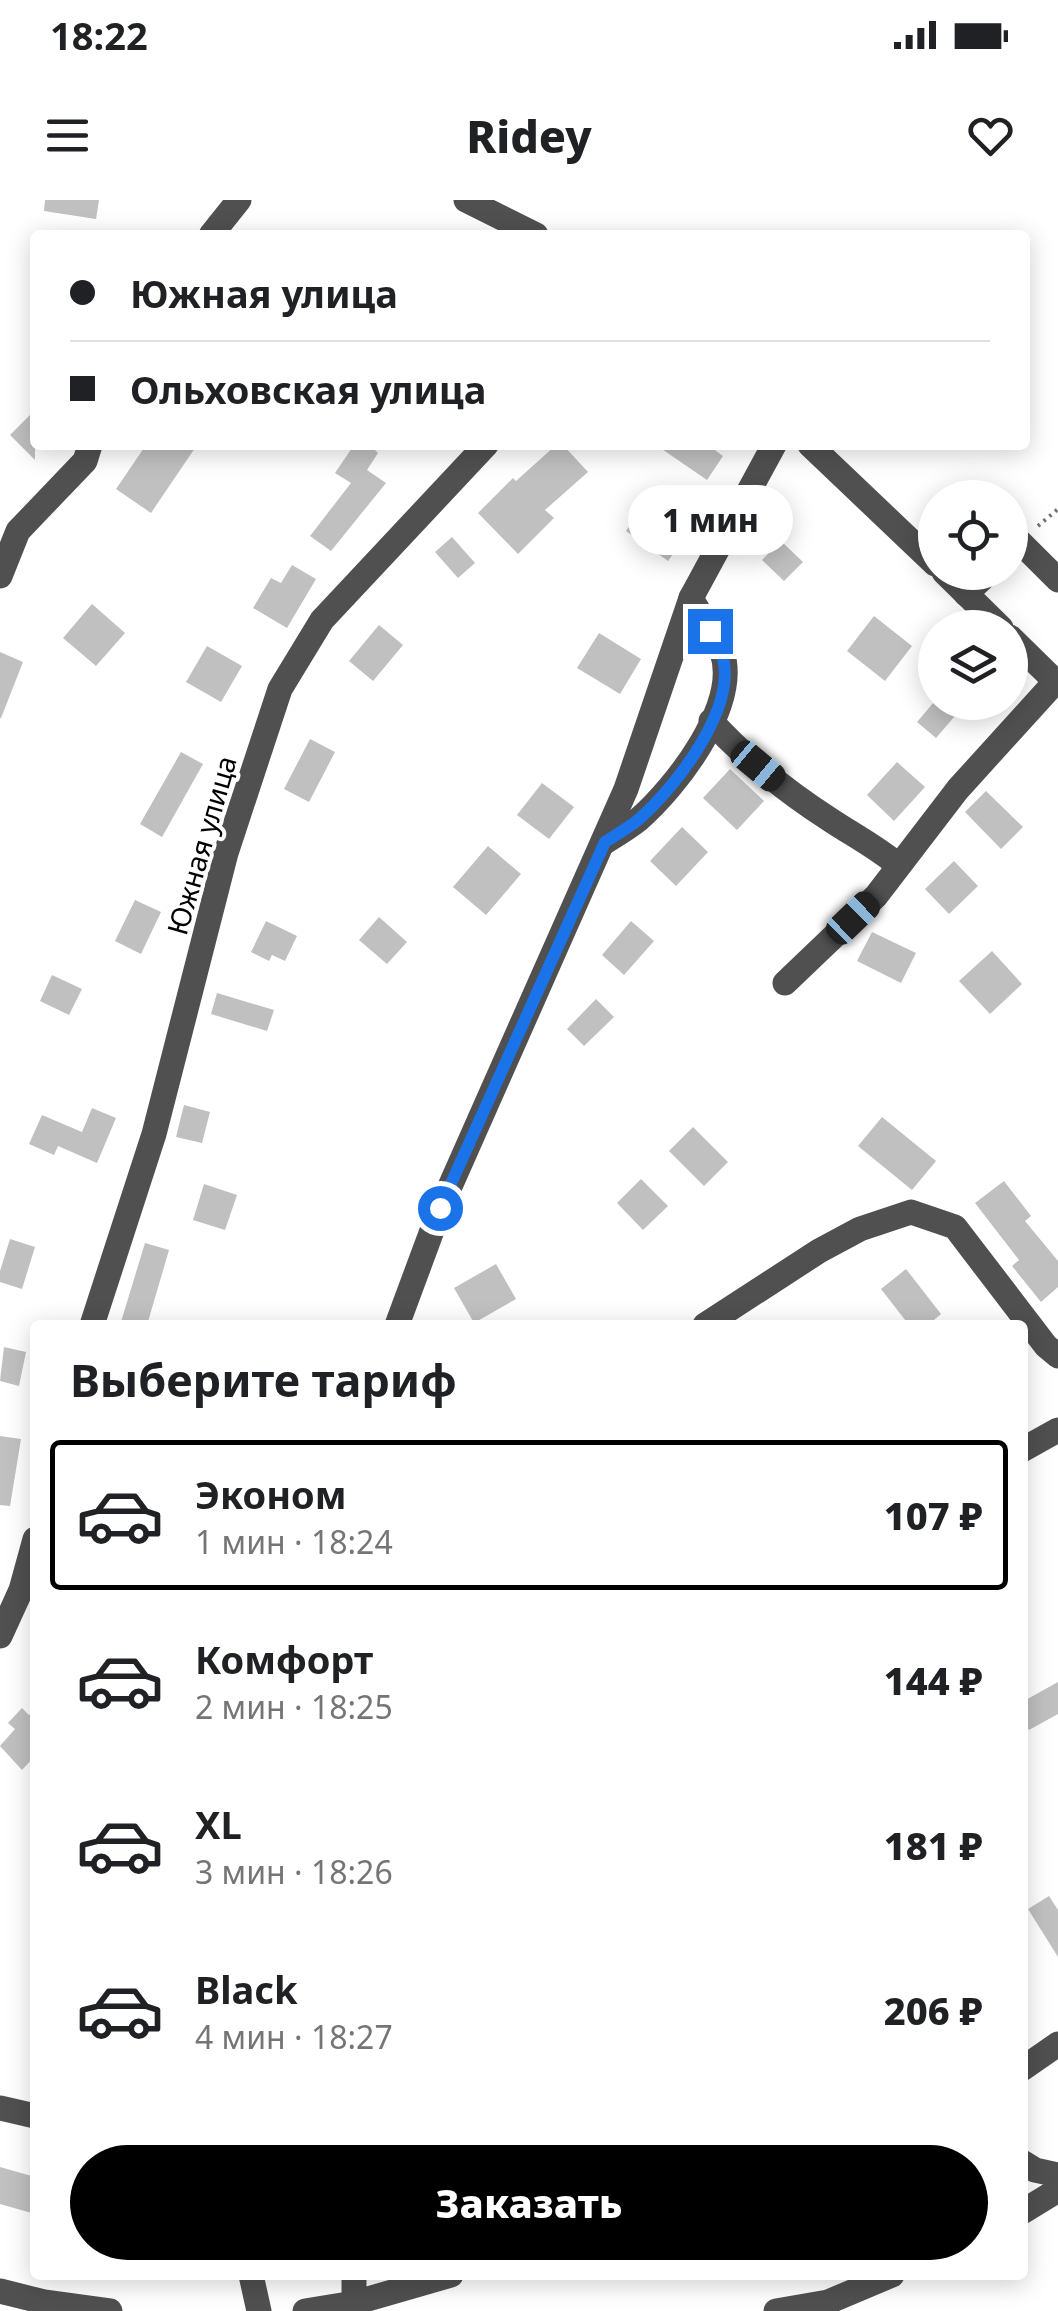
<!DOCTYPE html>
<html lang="ru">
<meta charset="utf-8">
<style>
:root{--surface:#fff;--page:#f2f2f2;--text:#202124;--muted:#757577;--line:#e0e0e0;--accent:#000}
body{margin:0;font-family:"Noto Sans",sans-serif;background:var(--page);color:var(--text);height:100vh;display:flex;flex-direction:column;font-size:38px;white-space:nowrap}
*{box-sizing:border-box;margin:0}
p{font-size:32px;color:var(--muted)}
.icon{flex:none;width:55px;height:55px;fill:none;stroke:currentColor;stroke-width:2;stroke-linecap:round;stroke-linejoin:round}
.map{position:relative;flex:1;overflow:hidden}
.sheet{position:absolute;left:30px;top:1120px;width:998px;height:960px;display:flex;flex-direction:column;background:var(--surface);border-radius:10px;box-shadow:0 5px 25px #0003}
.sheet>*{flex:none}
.top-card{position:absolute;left:30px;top:30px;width:1000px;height:220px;border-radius:10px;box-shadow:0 5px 25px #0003;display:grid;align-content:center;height:220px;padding:0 40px;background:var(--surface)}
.controls{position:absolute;left:918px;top:280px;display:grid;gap:20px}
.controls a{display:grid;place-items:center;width:110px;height:110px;border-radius:50%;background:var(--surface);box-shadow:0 5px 25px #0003;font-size:50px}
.end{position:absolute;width:45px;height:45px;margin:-22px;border:12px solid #1a73e8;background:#fff;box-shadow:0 0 0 5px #fff}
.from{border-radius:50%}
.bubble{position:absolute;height:70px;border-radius:35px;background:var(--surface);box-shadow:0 5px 25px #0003;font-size:32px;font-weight:800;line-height:70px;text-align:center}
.car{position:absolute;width:30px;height:60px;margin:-30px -15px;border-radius:12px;box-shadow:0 0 8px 2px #0007;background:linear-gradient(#222 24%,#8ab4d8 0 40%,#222 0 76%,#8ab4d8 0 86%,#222 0)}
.top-card b{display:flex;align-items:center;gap:35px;height:95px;font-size:38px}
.top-card b+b{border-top:2px solid var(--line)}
.top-card i{width:25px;height:25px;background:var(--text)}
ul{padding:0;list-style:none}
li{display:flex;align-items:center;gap:30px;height:150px;margin:0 20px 15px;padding:0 20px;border:5px solid transparent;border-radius:10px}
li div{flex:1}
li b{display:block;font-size:38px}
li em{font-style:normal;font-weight:800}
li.current{border-color:var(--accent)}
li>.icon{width:90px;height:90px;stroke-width:1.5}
h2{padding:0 40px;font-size:45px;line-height:120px}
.action{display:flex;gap:20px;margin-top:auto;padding:20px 40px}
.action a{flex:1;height:115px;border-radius:60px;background:var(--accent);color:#fff;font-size:40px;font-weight:800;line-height:115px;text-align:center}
.status{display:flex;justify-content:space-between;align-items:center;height:70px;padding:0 50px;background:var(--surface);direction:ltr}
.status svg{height:28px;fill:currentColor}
header{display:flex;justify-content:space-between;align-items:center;height:130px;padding:0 40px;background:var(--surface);font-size:45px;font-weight:800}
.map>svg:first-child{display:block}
.building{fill:#c0c0c0}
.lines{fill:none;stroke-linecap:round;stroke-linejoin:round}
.path{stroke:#727272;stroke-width:4;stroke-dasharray:2.5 5;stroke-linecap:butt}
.minor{stroke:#505050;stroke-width:25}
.route{stroke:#1a73e8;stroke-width:12}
.labels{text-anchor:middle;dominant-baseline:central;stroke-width:8;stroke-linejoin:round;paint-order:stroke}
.street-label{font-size:28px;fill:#000;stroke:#fff}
</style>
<div class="status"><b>18:22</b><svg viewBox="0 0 49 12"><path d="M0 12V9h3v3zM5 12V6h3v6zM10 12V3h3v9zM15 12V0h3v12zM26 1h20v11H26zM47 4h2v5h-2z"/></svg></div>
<header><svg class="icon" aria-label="menu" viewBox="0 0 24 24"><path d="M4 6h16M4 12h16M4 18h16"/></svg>Ridey<svg class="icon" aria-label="heart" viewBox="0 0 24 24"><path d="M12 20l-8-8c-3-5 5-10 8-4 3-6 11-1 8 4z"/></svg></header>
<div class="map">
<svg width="1058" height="2111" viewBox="0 0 1058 2111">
<rect width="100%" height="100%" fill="#fff"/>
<g class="building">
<polygon points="45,0 99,0 96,19 44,11"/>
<polygon points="35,210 35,260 10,235"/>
<polygon points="146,245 197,245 151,313 116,289"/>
<polygon points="354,245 370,245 378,253 367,270 386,283 331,351 310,336 351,283 335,273"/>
<polygon points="556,245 563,245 588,272 545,310 554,318 518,354 478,313 513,278 516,281"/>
<polygon points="656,245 708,245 723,256 707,280"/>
<polygon points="650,296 693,326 668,361 626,331"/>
<polygon points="452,337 475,363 458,378 435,352"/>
<polygon points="781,341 803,362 784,381 762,360"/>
<polygon points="292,365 316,379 287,428 253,408 271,378 281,383"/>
<polygon points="92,404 125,433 96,466 63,438"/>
<polygon points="874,416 912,446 885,481 847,451"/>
<polygon points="379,425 403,445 373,481 349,461"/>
<polygon points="599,433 641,459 620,494 577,468"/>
<polygon points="207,446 242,466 221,502 186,482"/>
<polygon points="0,452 23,462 1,518 0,518"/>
<polygon points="934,502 967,502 936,538 917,522"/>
<polygon points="310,539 335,552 309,602 284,589"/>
<polygon points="181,552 203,564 162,637 140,624"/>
<polygon points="897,562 925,587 894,621 867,595"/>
<polygon points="730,569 764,601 737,630 703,598"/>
<polygon points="542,583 574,607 549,639 517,615"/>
<polygon points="986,591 1023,627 1001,649 965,612"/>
<polygon points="682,627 708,652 676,686 650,661"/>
<polygon points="488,646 521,674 486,715 453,687"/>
<polygon points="954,661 978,686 949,714 925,689"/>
<polygon points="135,700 161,712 141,754 115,741"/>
<polygon points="379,717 407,742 387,764 359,740"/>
<polygon points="266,721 297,736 285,761 272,755 269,761 251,752"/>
<polygon points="631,721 654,741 624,775 602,755"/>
<polygon points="872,732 916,753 901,783 857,761"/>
<polygon points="992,751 1022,784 990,814 959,781"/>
<polygon points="52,775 82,789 69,815 40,801"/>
<polygon points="217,793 274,810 267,831 211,814"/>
<polygon points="596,799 614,817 584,846 567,829"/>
<polygon points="184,905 210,912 202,943 176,937"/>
<polygon points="92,908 116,918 97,963 58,946 54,955 29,944 42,915 82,932"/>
<polygon points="882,917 936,961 912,990 858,946"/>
<polygon points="693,927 728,962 704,986 669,951"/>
<polygon points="641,979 668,1006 643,1030 617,1003"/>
<polygon points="1004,981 1031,1016 1025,1021 1058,1061 1058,1087 1041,1102 1012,1066 1019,1060 975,1003"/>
<polygon points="204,984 237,995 225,1030 193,1020"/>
<polygon points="10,1039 35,1047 22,1089 0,1082 0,1071"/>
<polygon points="145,1043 169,1050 147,1125 120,1125"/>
<polygon points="496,1064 516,1099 474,1123 454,1088"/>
<polygon points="906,1069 941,1114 928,1125 909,1125 881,1089"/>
<polygon points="4,1147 26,1152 19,1186 0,1181"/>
<polygon points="0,1236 21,1239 10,1306 0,1305"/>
<polygon points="1058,1482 1058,1514 1029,1530 1022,1519 1022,1502"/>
<polygon points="22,1508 29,1515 35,1509 35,1556 22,1570 0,1546 15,1529 8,1523"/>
<polygon points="1049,1696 1058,1710 1058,1757 1028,1709"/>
<polygon points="0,1967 35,1977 35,2014 0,2004"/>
</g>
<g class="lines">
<polyline class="path" points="1038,326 1058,309"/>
<g class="minor">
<polyline points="466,0 536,35"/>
<polyline points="211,35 239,0"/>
<polyline points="810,245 935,364"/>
<polyline points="1010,352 1020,342 1058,380"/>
<polyline points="944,372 1001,428"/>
<polyline points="0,376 18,331 85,261 90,245"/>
<polyline points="966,394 989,372"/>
<polyline points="1010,437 1058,484"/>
<path d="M711,521c34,37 72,68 115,96 25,17 49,29 72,48"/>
<path d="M605,642c11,-7 23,-14 33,-22 38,-33 102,-115 84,-168 -7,-18 -22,-37 -31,-54"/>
<polyline points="785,783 876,696 958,589 1056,481"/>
<polyline points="92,1125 154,934 226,653 280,489 322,420 486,245"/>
<polyline points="397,1125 440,1009 626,589 691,398 774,245"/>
<polyline points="705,1125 819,1051 860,1029 911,1012 955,1027 1046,1146 1058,1156"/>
<polyline points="1022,1250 1058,1230"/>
<polyline points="0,1436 21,1390 35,1339"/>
<polyline points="1022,1869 1058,1844"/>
<polyline points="0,1908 35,1916"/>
<polyline points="1022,1962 1035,1970 1058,1975"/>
<polyline points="1022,2012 1058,1990"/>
<polyline points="251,2075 259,2111"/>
<polyline points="0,2091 44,2102 110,2111"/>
<polyline points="354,2103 354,2075"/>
<polyline points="305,2111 354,2103 451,2075"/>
<polyline points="776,2111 828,2102 892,2075"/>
</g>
</g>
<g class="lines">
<path class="route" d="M440,1008l165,-366c11,-7 23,-14 33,-22 38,-33 103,-116 83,-168 -2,-7 -8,-15 -11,-21"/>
</g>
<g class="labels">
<g class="street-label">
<text transform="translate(201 645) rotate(-74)">Южная улица</text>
</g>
</g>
</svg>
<div class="controls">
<a><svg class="icon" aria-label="locate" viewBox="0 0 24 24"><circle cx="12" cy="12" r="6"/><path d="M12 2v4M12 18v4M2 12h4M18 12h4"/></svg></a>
<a><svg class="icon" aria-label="layers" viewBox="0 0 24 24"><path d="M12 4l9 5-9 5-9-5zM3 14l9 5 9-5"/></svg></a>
</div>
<i class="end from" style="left:440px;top:1008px"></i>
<i class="end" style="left:710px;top:431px"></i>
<div class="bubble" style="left:628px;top:285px;width:165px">1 мин</div>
<i class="car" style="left:758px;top:566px;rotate:130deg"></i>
<i class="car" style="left:853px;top:718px;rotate:46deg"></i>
<div class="top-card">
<b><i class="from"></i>Южная улица</b>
<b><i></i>Ольховская улица</b>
</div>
<section class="sheet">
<h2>Выберите тариф</h2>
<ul>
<li class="current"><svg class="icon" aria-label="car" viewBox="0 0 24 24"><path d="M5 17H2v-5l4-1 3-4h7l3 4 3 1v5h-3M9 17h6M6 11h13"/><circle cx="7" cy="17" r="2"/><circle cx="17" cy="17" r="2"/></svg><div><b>Эконом</b><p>1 мин · 18:24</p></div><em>107 ₽</em></li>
<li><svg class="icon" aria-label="car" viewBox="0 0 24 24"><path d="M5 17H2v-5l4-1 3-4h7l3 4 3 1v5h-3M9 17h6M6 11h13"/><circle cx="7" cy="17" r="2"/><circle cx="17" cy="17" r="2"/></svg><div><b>Комфорт</b><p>2 мин · 18:25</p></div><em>144 ₽</em></li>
<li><svg class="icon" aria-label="car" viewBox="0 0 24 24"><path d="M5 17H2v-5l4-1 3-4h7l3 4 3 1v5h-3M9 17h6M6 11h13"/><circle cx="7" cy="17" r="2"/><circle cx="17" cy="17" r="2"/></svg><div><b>XL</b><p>3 мин · 18:26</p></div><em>181 ₽</em></li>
<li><svg class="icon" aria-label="car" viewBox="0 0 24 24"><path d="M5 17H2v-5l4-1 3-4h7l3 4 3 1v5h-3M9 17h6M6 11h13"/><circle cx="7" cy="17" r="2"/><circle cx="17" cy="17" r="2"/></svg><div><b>Black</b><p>4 мин · 18:27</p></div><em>206 ₽</em></li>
</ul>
<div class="action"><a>Заказать</a></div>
</section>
</div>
